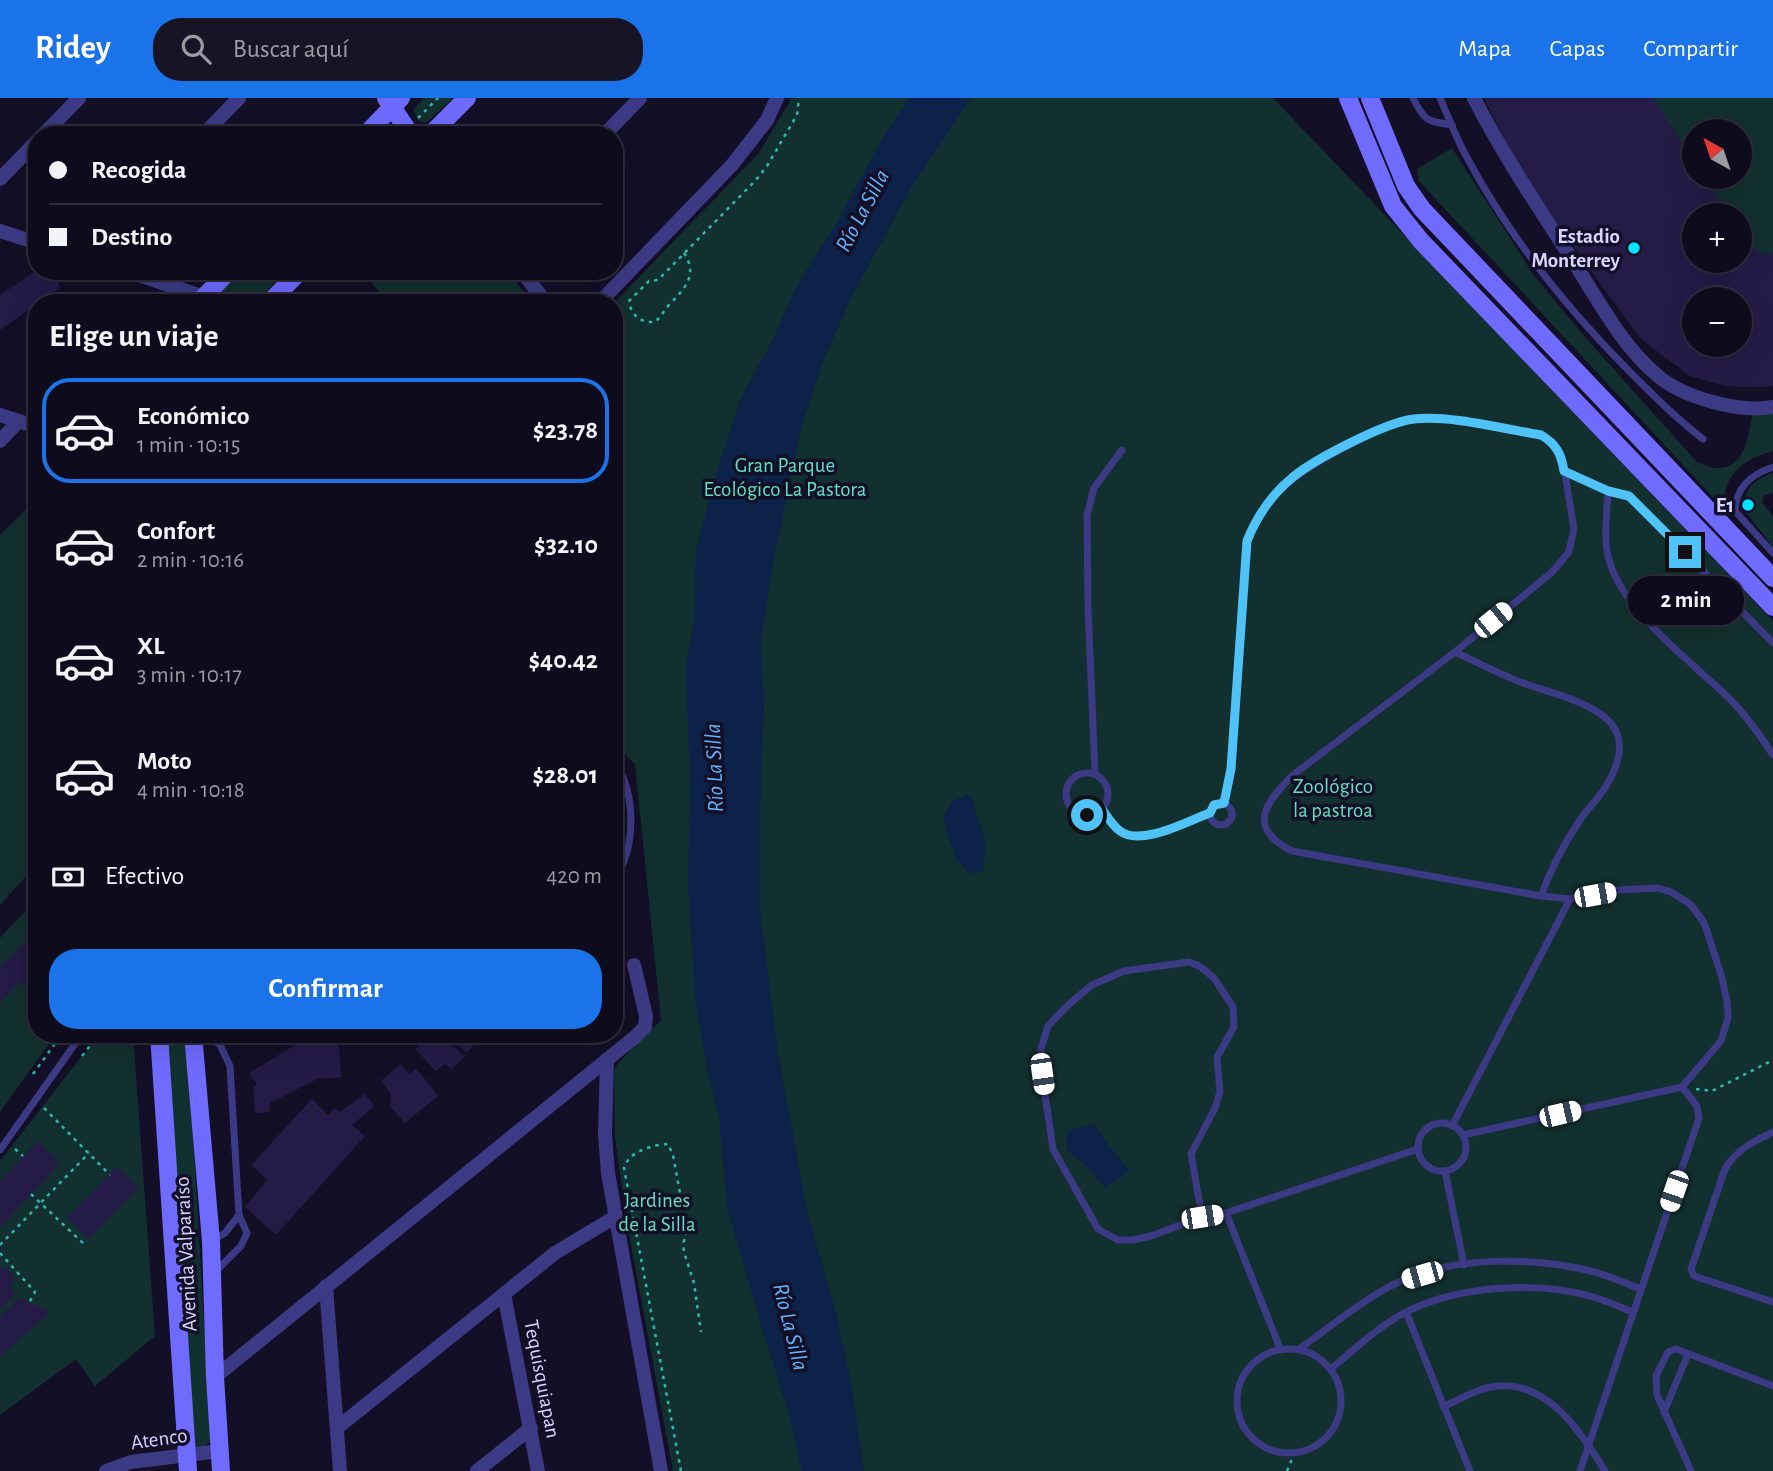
<!DOCTYPE html>
<html lang="es">
<meta charset="utf-8">
<style>
:root{--surface:#0e0b1c;--page:#171425;--text:#f1f3f6;--muted:#9b9ba3;--line:#2e2b3b;--accent:#1a73e8}
body{margin:0;font-family:"Alegreya Sans",sans-serif;background:var(--page);color:var(--text);height:100vh;display:flex;flex-direction:column;font-size:26px;white-space:nowrap}
*{box-sizing:border-box;margin:0}
p{font-size:23px;color:var(--muted)}
.icon{flex:none;width:38px;height:38px;fill:none;stroke:currentColor;stroke-width:2;stroke-linecap:round;stroke-linejoin:round}
.map{position:relative;flex:1;overflow:hidden}
.sheet{position:absolute;left:28px;top:196px;width:595px;height:749px;display:flex;flex-direction:column;background:var(--surface);border-radius:28px;box-shadow:0 7px 28px #0002,0 0 0 2px var(--line)}
.sheet>*{flex:none}
.top-card{position:absolute;left:28px;top:28px;width:595px;height:154px;border-radius:28px;box-shadow:0 7px 28px #0002,0 0 0 2px var(--line);display:grid;align-content:center;height:154px;padding:0 21px;background:var(--surface)}
.needle{width:46px;rotate:320deg}
.tools{position:absolute;left:1682px;top:21px;display:grid;gap:14px}
.tools a{display:grid;place-items:center;width:70px;height:70px;border-radius:50%;background:var(--surface);box-shadow:0 7px 28px #0002,0 0 0 2px var(--line);font-size:35px}
.end{position:absolute;width:32px;height:32px;margin:-16px;border:9px solid #4fc3f7;background:#111;box-shadow:0 0 0 4px #111}
.from{border-radius:50%}
.bubble{position:absolute;height:49px;border-radius:24px;background:var(--surface);box-shadow:0 7px 28px #0002,0 0 0 2px var(--line);font-size:23px;font-weight:700;line-height:49px;text-align:center}
.car{position:absolute;width:21px;height:42px;margin:-21px -10px;border-radius:9px;box-shadow:0 0 5px 2px #0007;background:linear-gradient(#fff 24%,#345 0 40%,#fff 0 76%,#345 0 86%,#fff 0)}
.top-card b{display:flex;align-items:center;gap:24px;height:66px;font-size:26px}
.top-card b+b{border-top:2px solid var(--line)}
.top-card i{width:18px;height:18px;background:var(--text)}
ul{padding:0;list-style:none}
li{display:flex;align-items:center;gap:21px;height:105px;margin:0 14px 10px;padding:0 7px;border:4px solid transparent;border-radius:28px}
li div{flex:1}
li b{display:block;font-size:26px}
li em{font-style:normal;font-weight:700}
li.selected{border-color:var(--accent)}
li>.icon{width:63px;height:63px;stroke-width:1.5}
h2{padding:0 21px;font-size:32px;line-height:84px}
.pay{display:flex;align-items:center;gap:18px;height:77px;padding:0 21px;font-size:26px}
.pay p{margin-inline-start:auto}
.action{display:flex;gap:14px;margin-top:auto;padding:14px 21px}
.action a{flex:1;height:80px;border-radius:28px;background:var(--accent);color:#fff;font-size:28px;font-weight:700;line-height:80px;text-align:center}
header{display:flex;align-items:center;gap:42px;box-sizing:border-box;height:98px;padding:0 35px;background:var(--accent);color:#fff}
header strong{font-size:33px}
nav{display:flex;gap:38px;margin-inline-start:auto;font-size:24px}
.search{width:490px;height:63px;background:var(--page);display:flex;align-items:center;gap:18px;box-sizing:border-box;padding:0 24px;border-radius:28px;color:var(--muted);font-size:26px}
.map>svg:first-child{display:block}
.green{fill:#12302f;fill-rule:evenodd}
.water{fill:#0c2248}
.building{fill:#241b47;fill-rule:evenodd}
.lines{fill:none;stroke-linecap:round;stroke-linejoin:round}
.path{stroke:#2fb8b0;stroke-width:2.5;stroke-dasharray:3.5 5;stroke-linecap:butt}
.lane{stroke:#3d3a85;stroke-width:7}
.street{stroke:#3d3a85;stroke-width:14}
.secondary{stroke:#6f6bff;stroke-width:18}
.route{stroke:#4fc3f7;stroke-width:9}
.poi-dot{fill:#00e5ff;stroke:#130f26;stroke-width:2.5}
.labels{text-anchor:middle;dominant-baseline:central;stroke-width:7;stroke-linejoin:round;paint-order:stroke}
.poi-label{font-size:21px;font-weight:bold;fill:#d9d4ff;stroke:#130f26;text-anchor:end}
.park-label{font-size:21px;fill:#5fe0c0;stroke:#130f26}
.street-label{font-size:21px;fill:#d9d4ff;stroke:#130f26}
.water-label{font-size:23px;font-style:italic;fill:#62b6ff;stroke:#130f26}
</style>
<header>
<strong>Ridey</strong>
<div class="search"><svg class="icon" aria-label="search" viewBox="0 0 24 24"><circle cx="10" cy="10" r="6"/><path d="M15 15l6 6"/></svg>Buscar aquí</div>
<nav><a>Mapa</a><a>Capas</a><a>Compartir</a></nav>
</header>
<div class="map">
<svg width="1773" height="1373" viewBox="0 0 1773 1373">
<rect width="100%" height="100%" fill="#130f26"/>
<g class="green">
<polygon points="424,0 453,0 426,25 419,23 413,12"/>
<polygon points="791,0 1273,0 1773,523 1773,1373 673,1373 626,1120 615,1038 614,973 619,964 661,922 635,666 614,646 614,205 758,56 789,5"/>
<path d="M1484,0h289v288l-18,1 -28,-1 -37,-10 -50,-38 -75,-103 -55,-85zM1694,33h46v46h-46zM1694,117h46v46h-46zM1694,201h46v46h-46z"/>
<path d="M1452,50l83,129 50,60 112,125c6,2 15,7 22,6 28,0 30,-38 34,-58l20,-3v44c-30,8 -51,24 -49,58l-305,-328 -2,-12z"/>
<polygon points="242,173 284,173 257,205 210,205"/>
<polygon points="363,173 507,173 533,205 387,205"/>
<path d="M1773,375v20l-9,2 -2,7 11,14v31l-28,-36c-3,-22 9,-31 28,-38z"/>
<polygon points="37,401 37,766 0,807 0,437"/>
<polygon points="37,801 37,936 56,936 0,1014 0,840"/>
<polygon points="99,936 133,936 155,1238 95,1288 76,1261 0,1317 0,1063"/>
<polygon points="163,936 187,936 211,1343 203,1349 197,1349 190,1344"/>
</g>
<g class="water">
<polygon points="909,0 971,0 912,88 851,200 821,268 800,335 774,460 761,543 764,609 760,715 760,811 777,948 807,1113 837,1218 851,1284 864,1373 802,1373 787,1309 765,1241 727,1109 719,1019 707,971 695,901 688,787 690,685 686,570 694,523 696,452 718,370 741,300 772,243 796,189 836,126 882,41"/>
<polygon points="970,696 986,744 983,774 968,775 956,761 943,721 952,703"/>
<polygon points="1093,1026 1129,1073 1105,1090 1087,1069 1067,1052 1067,1033"/>
</g>
<g class="building">
<path d="M1484,0h169l41,63v16h10l25,38h-35v46h46v-30l9,15 14,8h10v132l-18,1 -28,-1 -37,-10 -50,-38 -75,-103 -55,-85zM1694,201h46v46h-46z"/>
<polygon points="37,172 49,173 61,189 0,232 0,197"/>
<polygon points="34,835 37,838 37,899 19,884 0,905 0,869"/>
<polygon points="313,936 338,936 341,979 317,981 270,1005 269,1014 255,1015 253,989 257,986 249,975"/>
<polygon points="420,936 425,936 429,940 435,936 443,936 465,959 451,971 445,966 436,973 415,951 422,943 418,940"/>
<polygon points="446,936 485,936 466,955"/>
<polygon points="400,966 410,976 416,970 438,998 405,1025 390,1008 391,996 381,983"/>
<polygon points="365,996 375,1008 352,1027 365,1038 276,1137 245,1109 267,1082 251,1067 312,1001 328,1017 335,1010 340,1014"/>
<polygon points="38,1043 60,1065 0,1130 0,1083"/>
<polygon points="117,1069 139,1089 89,1141 67,1120"/>
<polygon points="0,1170 8,1170 14,1180 11,1190 15,1197 0,1211"/>
<polygon points="20,1200 50,1214 0,1258 0,1219"/>
</g>
<g class="lines">
<g class="path">
<polyline points="418,20 438,0"/>
<path d="M684,155c14,22 2,34 -14,51 -6,6 -9,13 -15,18 -15,1 -24,-7 -26,-21l20,-20 9,-1 98,-100 11,-14 30,-51 2,-17"/>
<polyline points="245,180 251,173"/>
<polyline points="82,958 99,936"/>
<polyline points="33,976 62,936"/>
<polyline points="1696,991 1712,993 1773,962"/>
<polyline points="44,1010 110,1077"/>
<polyline points="15,1051 23,1058"/>
<polyline points="31,1096 85,1147"/>
<polyline points="189,1130 191,1151"/>
<polyline points="0,1147 89,1055"/>
<polyline points="0,1155 35,1194 29,1205"/>
<path d="M681,1373l-57,-303c5,-17 28,-23 44,-24l5,11 11,60 2,21 -3,7 1,9 10,31 7,49"/>
<polyline points="1287,1373 1294,1356"/>
</g>
<g class="lane">
<path d="M1413,0c12,24 14,23 39,27"/>
<path d="M1440,0c8,18 15,37 24,54 43,82 103,157 168,222 23,23 45,45 71,65"/>
<path d="M1773,369c-21,7 -37,19 -38,44l38,42"/>
<polyline points="1564,373 1634,402 1773,545"/>
<path d="M1608,393c-1,22 -5,48 1,69 15,53 83,102 122,140 16,17 29,35 42,55"/>
<path d="M614,662c22,33 23,87 0,120"/>
<circle cx="1087" cy="696" r="21"/>
<polyline points="1095,676 1088,507 1087,417 1094,390 1122,352"/>
<circle cx="1221" cy="716" r="11"/>
<path d="M1224,705l7,-34 16,-228c21,-52 55,-71 102,-96 20,-11 41,-24 65,-26 37,-4 89,10 127,16l12,7 9,14 12,73 -5,23 -18,21 -96,79"/>
<path d="M1102,711c5,7 10,16 18,22 21,16 67,-10 90,-18"/>
<polyline points="614,824 619,817 616,781"/>
<polyline points="207,936 220,947 230,968 239,1117 247,1135 241,1148 216,1173"/>
<circle cx="1442" cy="1049" r="24"/>
<path d="M1452,1028l118,-227 -29,-3 -249,-45c-46,-23 -27,-48 1,-76l162,-123c22,10 44,22 68,31 51,18 128,30 83,103 -7,12 -18,22 -26,34 -16,24 -29,48 -39,76"/>
<path d="M1773,1034c-19,9 -37,18 -48,37l-34,100 3,7 79,26"/>
<polyline points="1463,1037 1682,989 1721,943 1728,920 1727,903 1722,880 1707,833 1703,823 1690,806 1671,794 1658,790 1619,792 1570,801"/>
<polyline points="0,1052 82,936"/>
<polyline points="1445,1073 1464,1167"/>
<polyline points="1226,1115 1418,1051"/>
<polyline points="1202,1119 1191,1056 1215,1010 1220,994 1217,959 1234,929 1233,909 1214,880 1201,869 1189,864 1124,873 1092,887 1067,908 1048,928 1041,951 1042,976 1053,1051 1098,1131 1118,1142 1133,1142 1151,1138 1202,1119 1226,1115 1280,1250"/>
<polyline points="211,1143 225,1135 239,1117"/>
<polyline points="1406,1214 1470,1373"/>
<circle cx="1289" cy="1303" r="52"/>
<path d="M1299,1251c33,-23 65,-51 102,-68 55,-25 132,-24 190,-10 17,4 33,12 50,18"/>
<path d="M1332,1270c23,-19 46,-41 72,-55 52,-27 133,-33 189,-16 14,4 27,10 40,15"/>
<path d="M1443,1309c18,-8 36,-20 56,-21 50,-4 83,48 106,85"/>
<polyline points="1664,1314 1688,1256"/>
<polyline points="1580,1373 1699,1020 1697,1008 1682,989"/>
<polyline points="1691,1373 1657,1297 1656,1278 1668,1254 1676,1251 1773,1288"/>
</g>
<g class="street">
<path d="M1474,0c29,57 65,110 99,163 26,40 48,84 85,115 26,22 82,37 115,31"/>
<polyline points="43,37 79,0"/>
<polyline points="203,37 239,0"/>
<polyline points="604,37 640,0"/>
<polyline points="0,81 37,43"/>
<polyline points="0,133 37,145"/>
<polyline points="127,173 204,199"/>
<polyline points="521,173 547,205"/>
<polyline points="599,205 732,67 767,22 777,0"/>
<polyline points="0,317 37,329"/>
<polyline points="0,343 19,323"/>
<polyline points="607,961 605,1037 608,1075 661,1373"/>
<polyline points="326,1188 340,1373"/>
<polyline points="504,1196 538,1373"/>
<polyline points="215,1279 635,939 645,929 646,918 634,867"/>
<polyline points="337,1330 555,1155 615,1119"/>
<polyline points="106,1373 131,1364 220,1353"/>
<polyline points="477,1373 531,1330"/>
</g>
<g class="secondary">
<polyline points="386,0 411,37"/>
<polyline points="1348,0 1393,108 1421,143 1773,509"/>
<polyline points="1370,0 1406,88 1422,111 1773,480"/>
<polyline points="365,37 401,0"/>
<polyline points="430,37 467,0"/>
<polyline points="198,205 229,173"/>
<polyline points="269,205 300,173"/>
<polyline points="159,936 188,1373"/>
<polyline points="193,936 211,1143 215,1279 221,1373"/>
</g>
</g>
<g class="lines">
<path class="route" d="M1087,717l15,-6c5,7 10,16 18,22 21,16 67,-10 90,-18l4,-8 10,-2 7,-34 16,-228c10,-25 25,-47 46,-64 22,-18 93,-55 121,-58 37,-4 90,10 127,16 15,9 20,18 23,36l44,20 21,5 56,56"/>
</g>
<g class="poi-dot">
<circle cx="1634" cy="150" r="7"/>
<circle cx="1748" cy="407" r="7"/>
</g>
<g class="labels">
<g class="poi-label">
<text x="1620" y="138">Estadio<tspan x="1620" dy="24">Monterrey</tspan></text>
<text x="1734" y="407">E1</text>
</g>
<g class="park-label">
<text x="785" y="367">Gran Parque<tspan x="785" dy="24">Ecológico La Pastora</tspan></text>
<text x="1333" y="688">Zoológico<tspan x="1333" dy="24">la pastroa</tspan></text>
<text x="657" y="1102">Jardines<tspan x="657" dy="24">de la Silla</tspan></text>
</g>
<g class="street-label">
<text transform="translate(186 1156) rotate(-93)">Avenida Valparaíso</text>
<text transform="translate(542 1281) rotate(79)">Tequisquiapan</text>
<text transform="translate(159 1341) rotate(-8)">Atenco</text>
</g>
<g class="water-label">
<text transform="translate(863 113) rotate(-62)">Río La Silla</text>
<text transform="translate(715 670) rotate(-92)">Río La Silla</text>
<text transform="translate(790 1229) rotate(76)">Río La Silla</text>
</g>
</g>
</svg>
<div class="tools">
<a><svg class="needle" viewBox="-14 -14 28 28"><path d="M0-13l5 13h-10z" fill="#e53935"/><path d="M0 13l5-13h-10z" fill="#9b9ba3"/></svg></a>
<a>+</a>
<a>−</a>
</div>
<i class="end from" style="left:1087px;top:717px"></i>
<i class="end" style="left:1685px;top:454px"></i>
<div class="bubble" style="left:1628px;top:478px;width:116px">2 min</div>
<i class="car" style="left:1493px;top:522px;rotate:51deg"></i>
<i class="car" style="left:1595px;top:797px;rotate:80deg"></i>
<i class="car" style="left:1042px;top:976px;rotate:172deg"></i>
<i class="car" style="left:1560px;top:1016px;rotate:77deg"></i>
<i class="car" style="left:1674px;top:1093px;rotate:199deg"></i>
<i class="car" style="left:1202px;top:1119px;rotate:81deg"></i>
<i class="car" style="left:1422px;top:1177px;rotate:254deg"></i>
<div class="top-card">
<b><i class="from"></i>Recogida</b>
<b><i></i>Destino</b>
</div>
<section class="sheet">
<h2>Elige un viaje</h2>
<ul>
<li class="selected"><svg class="icon" aria-label="car" viewBox="0 0 24 24"><path d="M5 17H2v-5l4-1 3-4h7l3 4 3 1v5h-3M9 17h6M6 11h13"/><circle cx="7" cy="17" r="2"/><circle cx="17" cy="17" r="2"/></svg><div><b>Económico</b><p>1 min · 10:15</p></div><em>$23.78</em></li>
<li><svg class="icon" aria-label="car" viewBox="0 0 24 24"><path d="M5 17H2v-5l4-1 3-4h7l3 4 3 1v5h-3M9 17h6M6 11h13"/><circle cx="7" cy="17" r="2"/><circle cx="17" cy="17" r="2"/></svg><div><b>Confort</b><p>2 min · 10:16</p></div><em>$32.10</em></li>
<li><svg class="icon" aria-label="car" viewBox="0 0 24 24"><path d="M5 17H2v-5l4-1 3-4h7l3 4 3 1v5h-3M9 17h6M6 11h13"/><circle cx="7" cy="17" r="2"/><circle cx="17" cy="17" r="2"/></svg><div><b>XL</b><p>3 min · 10:17</p></div><em>$40.42</em></li>
<li><svg class="icon" aria-label="car" viewBox="0 0 24 24"><path d="M5 17H2v-5l4-1 3-4h7l3 4 3 1v5h-3M9 17h6M6 11h13"/><circle cx="7" cy="17" r="2"/><circle cx="17" cy="17" r="2"/></svg><div><b>Moto</b><p>4 min · 10:18</p></div><em>$28.01</em></li>
</ul>
<div class="pay"><svg class="icon" aria-label="cash" viewBox="0 0 24 24"><path d="M3 7h18v10H3z"/><circle cx="12" cy="12" r="2"/></svg>Efectivo<p>420 m</p></div>
<div class="action"><a>Confirmar</a></div>
</section>
</div>
